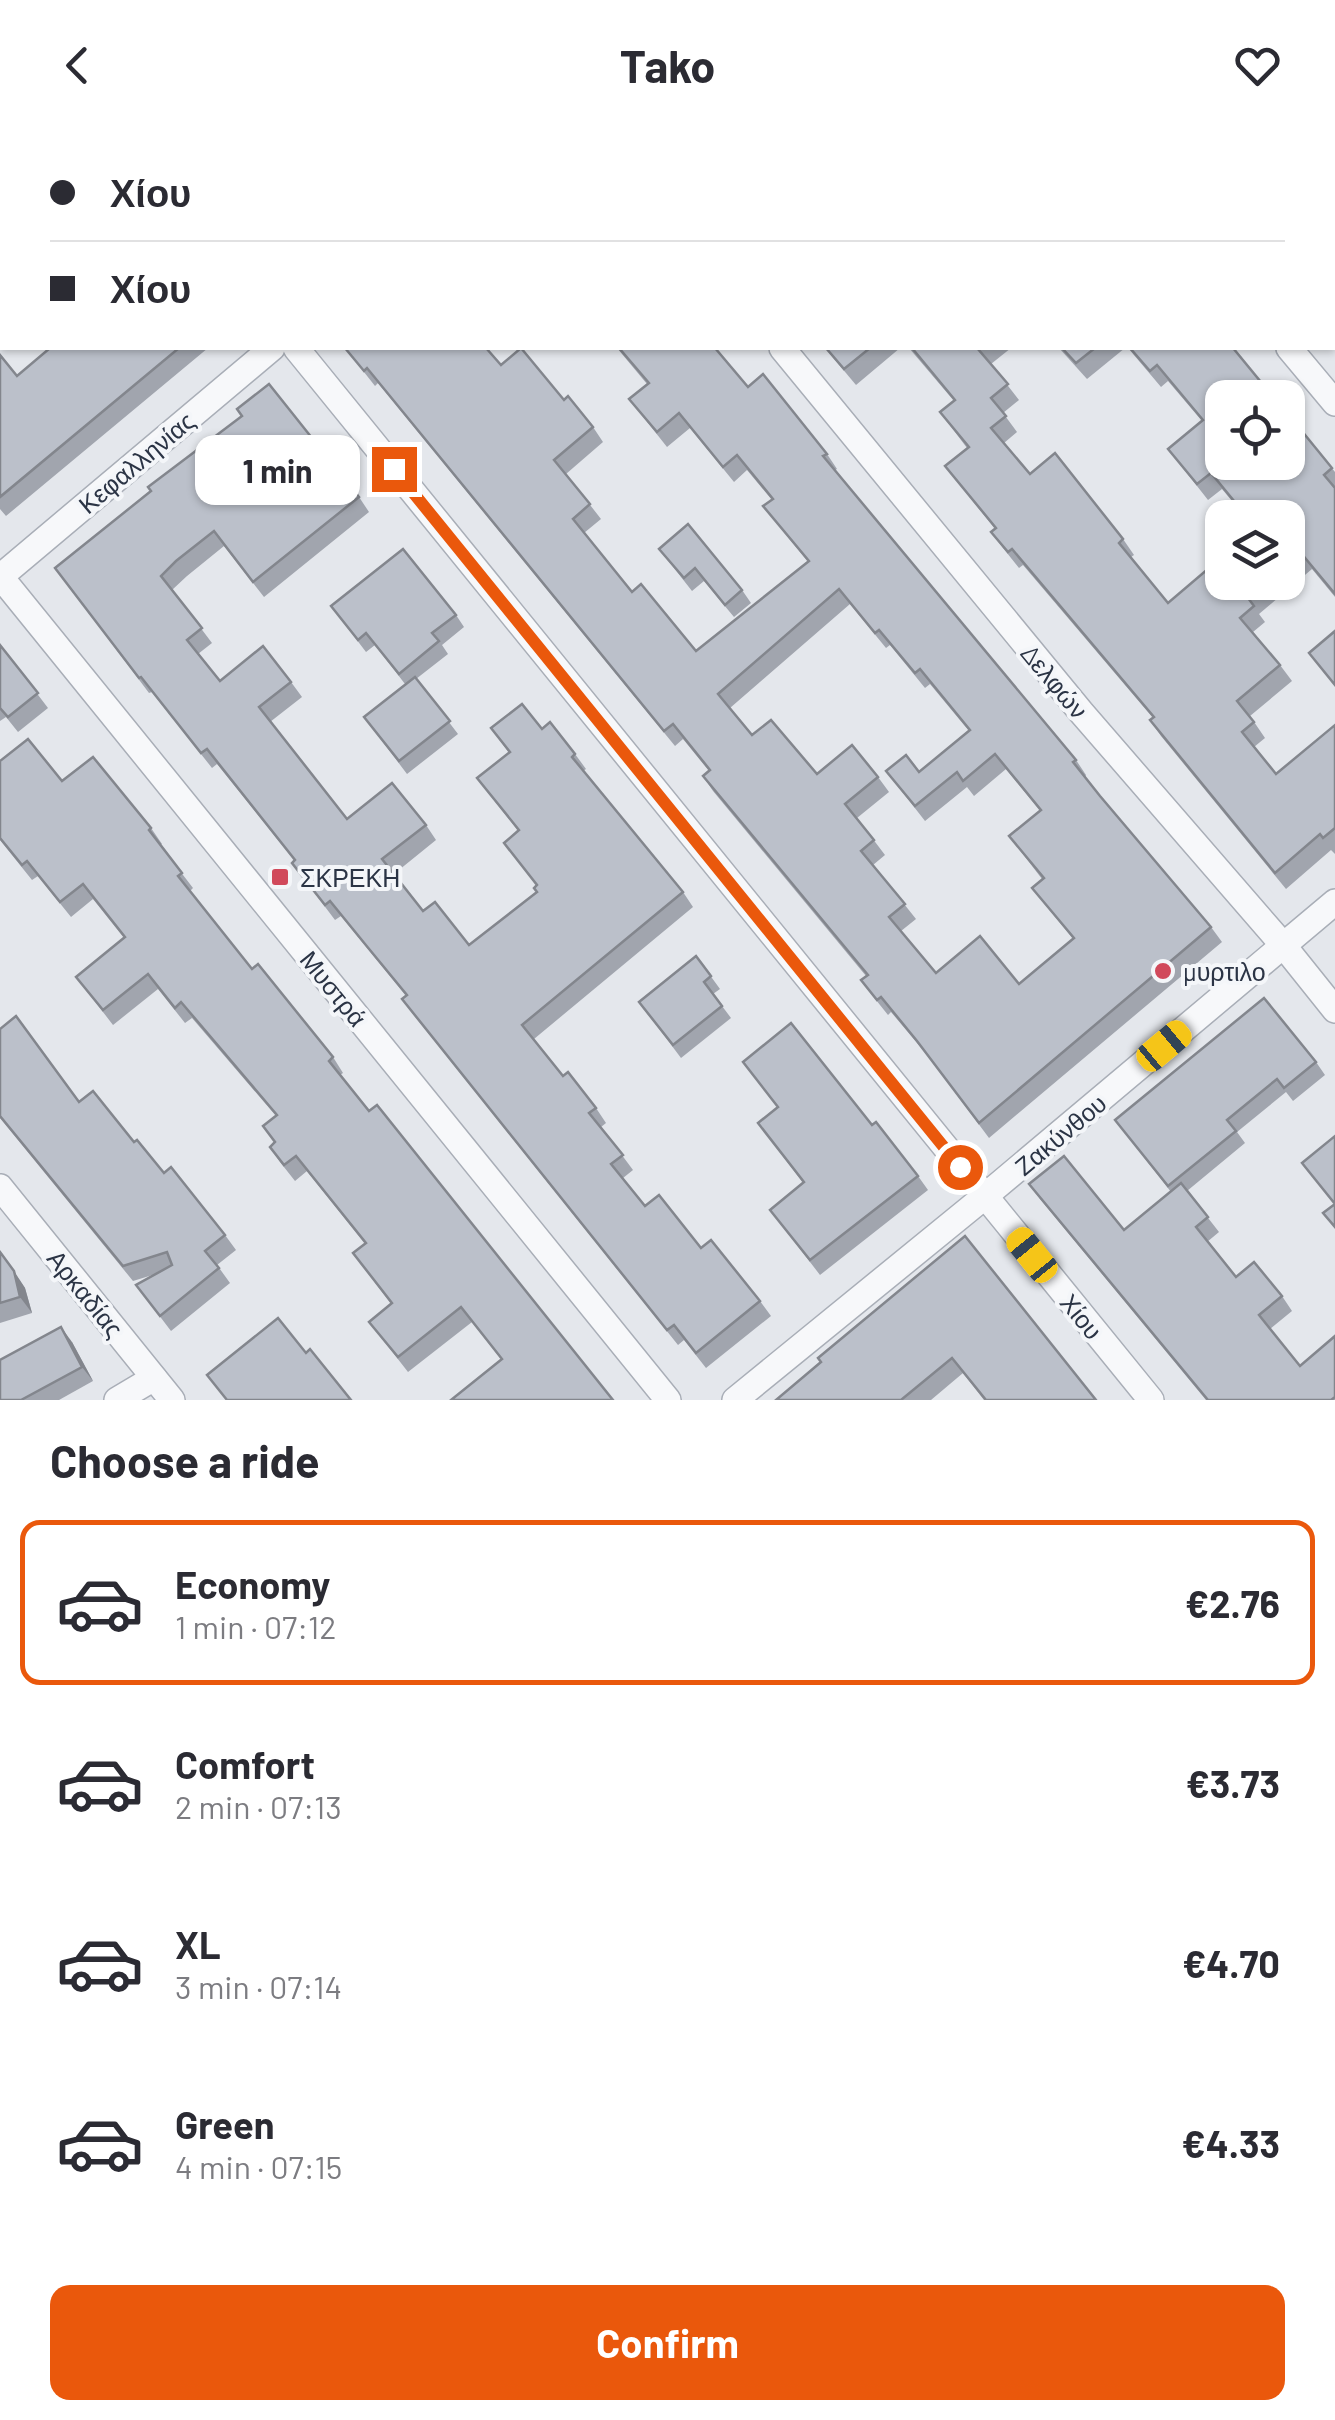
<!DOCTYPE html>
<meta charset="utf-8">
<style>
:root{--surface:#fff;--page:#f2f2f3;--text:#2b2b33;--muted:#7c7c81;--line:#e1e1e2;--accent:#ea580c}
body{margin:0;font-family:Barlow,sans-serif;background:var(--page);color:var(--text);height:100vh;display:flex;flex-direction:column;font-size:38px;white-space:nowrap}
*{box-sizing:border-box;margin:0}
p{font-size:32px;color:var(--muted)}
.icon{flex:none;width:55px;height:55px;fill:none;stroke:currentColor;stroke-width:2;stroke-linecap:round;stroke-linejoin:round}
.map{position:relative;height:1270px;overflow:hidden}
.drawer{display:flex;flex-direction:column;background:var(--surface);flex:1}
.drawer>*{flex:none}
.hud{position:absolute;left:0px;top:0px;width:1335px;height:220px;box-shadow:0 2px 8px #0004;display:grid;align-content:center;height:220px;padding:0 50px;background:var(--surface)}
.tools{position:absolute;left:1205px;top:250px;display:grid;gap:20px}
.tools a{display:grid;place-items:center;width:100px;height:100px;border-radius:20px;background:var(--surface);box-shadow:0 2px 8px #0004;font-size:50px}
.end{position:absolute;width:45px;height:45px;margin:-22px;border:12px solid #ea580c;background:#fff;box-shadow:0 0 0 5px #fff}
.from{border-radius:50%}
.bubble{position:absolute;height:70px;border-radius:20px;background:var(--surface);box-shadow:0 2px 8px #0004;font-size:32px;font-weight:700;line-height:70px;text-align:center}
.car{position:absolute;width:30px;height:60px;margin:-30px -15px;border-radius:12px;box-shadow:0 0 8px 2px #0007;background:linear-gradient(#f5c518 24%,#345 0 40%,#f5c518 0 76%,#345 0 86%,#f5c518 0)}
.hud b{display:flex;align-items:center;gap:35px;height:95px;font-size:38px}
.hud b+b{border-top:2px solid var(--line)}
.hud i{width:25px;height:25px;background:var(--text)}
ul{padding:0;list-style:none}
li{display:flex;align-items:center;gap:30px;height:165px;margin:0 20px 15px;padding:0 30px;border:5px solid transparent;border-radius:20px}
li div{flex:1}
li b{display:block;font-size:38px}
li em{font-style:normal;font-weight:700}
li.active{border-color:var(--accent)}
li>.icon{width:90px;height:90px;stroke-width:1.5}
h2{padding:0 50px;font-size:45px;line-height:120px}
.action{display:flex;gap:20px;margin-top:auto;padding:20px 50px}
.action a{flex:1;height:115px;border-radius:20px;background:var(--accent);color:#fff;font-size:40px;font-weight:700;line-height:115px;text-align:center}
header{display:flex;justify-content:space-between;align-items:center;height:130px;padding:0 50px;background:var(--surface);font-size:45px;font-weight:700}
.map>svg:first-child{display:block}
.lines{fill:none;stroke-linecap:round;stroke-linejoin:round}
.minor-casing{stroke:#a9aeb7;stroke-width:28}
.secondary-casing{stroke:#a9aeb7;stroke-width:38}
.minor{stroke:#f7f8fa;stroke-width:25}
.secondary{stroke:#fff;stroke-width:35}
.wall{fill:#a1a5ae;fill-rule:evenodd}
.shaded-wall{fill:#83868d}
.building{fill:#bbc0ca;stroke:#83868d;stroke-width:2.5;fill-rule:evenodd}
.route{stroke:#ea580c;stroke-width:12}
.poi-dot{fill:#d1495b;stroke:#f4f6f9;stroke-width:4}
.labels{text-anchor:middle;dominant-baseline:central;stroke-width:8;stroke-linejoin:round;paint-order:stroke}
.street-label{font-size:25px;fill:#2b3445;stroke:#f4f6f9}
.poi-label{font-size:25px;fill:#2b3445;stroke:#f4f6f9;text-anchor:start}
</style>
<header><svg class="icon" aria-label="back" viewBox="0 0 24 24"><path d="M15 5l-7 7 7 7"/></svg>Tako<svg class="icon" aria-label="heart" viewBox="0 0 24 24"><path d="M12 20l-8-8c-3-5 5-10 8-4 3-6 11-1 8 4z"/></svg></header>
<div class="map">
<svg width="1335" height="1270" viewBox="0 0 1335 1270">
<rect width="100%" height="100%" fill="#e4e7ec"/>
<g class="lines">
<defs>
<g id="minor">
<polyline points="608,0 610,2"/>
<polyline points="1112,0 1114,2"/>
<polyline points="537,2 540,0"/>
<polyline points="296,218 1151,1270"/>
<polyline points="782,218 1081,582 1283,815 1335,880"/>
<polyline points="1289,218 1335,273"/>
<polyline points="0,446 668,1270"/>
<polyline points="0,447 272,218"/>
<polyline points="0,1057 172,1270"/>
<polyline points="117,1270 154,1248"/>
<polyline points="735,1270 984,1067 1335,772"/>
</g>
<g id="secondary">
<polyline points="173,2 183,0"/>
<polyline points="0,46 2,45"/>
</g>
</defs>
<use href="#minor" class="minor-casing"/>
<use href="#secondary" class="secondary-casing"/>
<use href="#minor" class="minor"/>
<use href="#secondary" class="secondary"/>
</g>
<g class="wall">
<rect x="0" y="90" width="2" height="97"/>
<polygon points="50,218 208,218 6,386 0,379 0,224 17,246"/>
<path d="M345,218l156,17 63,35 29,27 10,15 -37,32 35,45 -17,14 48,59 64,59 112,-89 -45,-56 9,-6 -25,-30 -13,12 -44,-54 -23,19 -38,-48 18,-15 -30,-36h103l-3,2 31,37 79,67 10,15 -2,1 241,290 10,15 -1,2 15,19 111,131 11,15 -233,196 -61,-82 -37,-44 -3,3 -16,-20 -11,-15 5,-4 -153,-185 -10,-15 6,-5 -26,-32 -8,7 -297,-363 -3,3zM850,474l36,44 4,-3 35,43 5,-4 39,47 -50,41 -33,-1 39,50 42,-34 7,9 32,-27 34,42 -31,25 33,43 -10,9 41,51 -54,45 -83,-11 -35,-42 15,-12 -43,-54 12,-10 -28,-37 32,-26 -11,-15 -61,-3 -65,-39 -22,-27z"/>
<polygon points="825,218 900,218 856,255"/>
<polygon points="909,218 1011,218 991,234 1019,270 1003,283 1017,302 1004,313 1030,344 1123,409 1134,425 1131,427 1168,473 1222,452 1288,452 1288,388 1246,388 1222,359 1208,370 1168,319 1202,291 1168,251 1161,257 1128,218 1233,218 1335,342 1335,467 1312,439 1259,484 1265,492 1253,502 1280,535 1292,551 1250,586 1265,608 1254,617 1276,644 1335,595 1335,724 1331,720 1286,759 1161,606 1150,590 1153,588 1023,435 1019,438 1003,418 991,402 995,399 945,336 967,318 940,282 954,271"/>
<polygon points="1059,218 1125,218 1087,249"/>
<polygon points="359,367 369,382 264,467 224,416 187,446 172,460 212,513 198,524 220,551 291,552 302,567 270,592 347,689 426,695 436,710 394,744 423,781 469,815 537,762 537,756 504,713 518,701 477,648 509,623 491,598 542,599 575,624 586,639 583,641 683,762 693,777 534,909 563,946 596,978 606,993 601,997 633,1040 623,1048 645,1076 701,1118 760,1171 771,1186 706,1238 684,1210 678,1215 413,884 402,869 406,866 376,829 341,786 335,790 292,733 295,731 217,634 212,638 152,562 149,563 55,438"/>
<polygon points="659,419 742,460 751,473 734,487 704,451 692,461"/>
<polygon points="331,476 456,485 464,497 442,515 448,524 416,549 458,604 407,644 364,587 405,554 375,515 366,522"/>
<polygon points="0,515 48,578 18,602 6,587 0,591"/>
<polygon points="0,631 62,651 151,698 162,714 160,715 193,758 190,761 252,839 333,927 343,943 340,945 613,1270 501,1229 472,1192 408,1242 369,1192 391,1174 353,1123 365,1114 307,1041 295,1051 280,1032 270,1017 275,1012 263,996 276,986 192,888 185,893 158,859 113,895 76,847 124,808 93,769 71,787 38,746 32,750 0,710"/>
<polygon points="696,826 720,859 713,864 731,888 681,928 639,872"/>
<polygon points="0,899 79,972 134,1012 225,1105 236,1120 217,1135 230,1153 171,1201 136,1155 159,1143 133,1151 0,988"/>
<polygon points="743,932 872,995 918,1046 928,1060 820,1145 770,1080 803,1053 758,993 778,978"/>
<polygon points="1316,932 1325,945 1293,971 1286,962 1237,1002 1245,1013 1187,1061 1219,1102 1207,1112 1236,1147 1282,1166 1292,1181 1270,1199 1300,1236 1335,1206 1335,1270 1206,1270 1040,1069 1029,1054 1124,1100 1171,1062 1115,990"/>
<polygon points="965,1106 1096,1270 984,1270 963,1243 931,1270 776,1270"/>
<polygon points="0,1122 25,1158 32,1183 0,1193"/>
<polygon points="72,1212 93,1251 59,1270 0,1270"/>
</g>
<g class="shaded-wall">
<polygon points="14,1141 25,1158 32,1183 20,1167"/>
<polygon points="61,1197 72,1212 93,1251 82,1237"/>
</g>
<g class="building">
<polygon points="359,0 409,0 412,2 351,2"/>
<polygon points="666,0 748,0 750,2 668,2"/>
<polygon points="826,0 850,0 852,2 823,2"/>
<polygon points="927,0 1056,0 1058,2 929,2"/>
<polygon points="1185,0 1299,0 1301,2 1187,2"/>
<polygon points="1332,23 1335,26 1335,206 1332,203"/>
<rect x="0" y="90" width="2" height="83"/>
<polygon points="50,218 179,218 0,367 0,225 17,246"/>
<path d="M345,218h141l15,17 20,-17 43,52 4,-4 25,31 -39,33 36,44 -17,15 59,73 9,-8 55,67 113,-90 -46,-55 10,-7 -36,-44 -14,12 -44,-54 -22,19 -28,-33 20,-16 -30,-35h96l33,39 15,-13 64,80 -4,2 253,304 -3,2 27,34 111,131 -232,196 -62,-82 -36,-44 -4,3 -16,-20 7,-5 -165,-199 7,-6 -37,-46 -9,7 -297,-363 -3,3zM839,459l36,44 4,-3 36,43 5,-4 50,61 -51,42 -13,-17 -20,16 29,35 42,-34 6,9 32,-27 46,56 -32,26 35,42 -12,10 42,50 -55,46 -39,-48 -44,37 -47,-56 16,-13 -44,-53 13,-11 -29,-36 33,-27 -26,-32 -35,29 -46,-54 -19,15 -34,-41z"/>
<polygon points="826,218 870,218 844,239"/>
<polygon points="912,218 981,218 978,219 1008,254 991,268 1006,286 991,298 1030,344 1055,323 1123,409 1119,413 1168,473 1222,427 1222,452 1266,452 1248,468 1254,476 1240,488 1280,535 1237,571 1254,592 1242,602 1276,644 1335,595 1335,698 1323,708 1320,704 1275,743 1150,590 1154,587 1012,419 1008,422 991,402 996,398 945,336 969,317 940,282 955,270"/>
<polygon points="1062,218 1095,218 1076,233"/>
<polygon points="1130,218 1233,218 1274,268 1222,268 1222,332 1288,332 1288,284 1332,338 1324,345 1335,358 1335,464 1301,423 1288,435 1288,388 1248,388 1211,343 1197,354 1168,319 1203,290 1157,235 1150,241"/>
<polygon points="269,254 359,367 253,452 214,401 176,431 161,446 202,498 187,510 220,551 263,516 291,552 259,577 347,689 392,653 426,695 382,729 423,781 435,772 469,815 537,762 534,758 537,755 504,713 519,700 477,648 510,622 491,598 522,574 542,599 550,592 575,624 572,627 683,762 522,895 563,946 568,942 596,978 589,983 623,1025 611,1034 645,1076 659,1065 701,1118 711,1110 760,1171 696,1223 674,1195 667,1200 402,869 407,865 365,814 330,771 325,775 292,733 295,730 207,619 201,623 141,547 139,548 55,438 151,361 148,357 242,286 237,279"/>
<polygon points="688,394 742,460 725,475 695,438 684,448 659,419"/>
<polygon points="403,419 456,485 432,503 439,511 399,544 366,503 358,510 331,476"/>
<polygon points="1335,501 1335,555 1309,523"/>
<polygon points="0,515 38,563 8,587 0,578"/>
<polygon points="415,547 450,591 399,631 364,587"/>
<polygon points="28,609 62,651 93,627 151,698 149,700 182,743 178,746 252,839 258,834 333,927 329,931 369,981 377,975 613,1270 451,1270 502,1229 461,1177 398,1227 369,1192 392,1173 353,1123 366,1113 296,1026 284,1035 270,1017 275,1012 263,996 277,985 181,872 175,878 148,844 103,880 76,847 125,807 83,754 60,772 27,731 22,735 0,708 0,631"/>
<polygon points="696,826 711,846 704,852 722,876 673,915 639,872"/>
<polygon points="1264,868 1316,932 1284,958 1277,949 1227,990 1236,1001 1168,1056 1115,990"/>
<polygon points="16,886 79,972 93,961 134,1012 137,1010 164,1043 171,1037 225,1105 205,1121 219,1138 160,1186 136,1155 172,1135 167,1122 123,1136 0,986 0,899"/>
<polygon points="791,893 872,995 876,992 918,1046 810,1130 770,1080 804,1052 758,993 778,977 743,932"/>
<polygon points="1335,1006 1335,1097 1323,1083 1335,1074 1302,1033"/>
<polygon points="1064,1026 1124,1100 1181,1053 1208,1087 1196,1097 1236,1147 1254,1132 1282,1166 1259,1185 1300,1236 1335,1206 1335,1267 1331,1270 1208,1270 1029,1054"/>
<polygon points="965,1106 1096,1270 986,1270 952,1228 901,1270 776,1270 821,1232 818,1228"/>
<polygon points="0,1122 14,1141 20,1167 0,1173"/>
<polygon points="278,1188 306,1223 310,1219 351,1270 227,1270 207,1245"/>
<polygon points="61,1197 82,1237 21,1270 0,1270 0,1230"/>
</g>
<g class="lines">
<polyline class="route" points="394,339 960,1037"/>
</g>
<g class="poi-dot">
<rect x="270" y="737" width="20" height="20" rx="5"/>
<circle cx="1163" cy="841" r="10"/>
</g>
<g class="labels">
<g class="street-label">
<text transform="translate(136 332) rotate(-40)">Κεφαλληνίας</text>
<text transform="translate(1055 551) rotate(50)">Δελφών</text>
<text transform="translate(334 858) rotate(51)">Μυστρά</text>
<text transform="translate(1060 1004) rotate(-40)">Ζακύνθου</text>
<text transform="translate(86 1163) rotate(51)">Αρκαδίας</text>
<text transform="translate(1082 1186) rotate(51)">Χίου</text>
</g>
<g class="poi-label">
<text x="300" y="747">ΣΚΡΕΚΗ</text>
<text x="1183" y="841">μυρτιλο</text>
</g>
</g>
</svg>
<div class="tools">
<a><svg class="icon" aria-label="locate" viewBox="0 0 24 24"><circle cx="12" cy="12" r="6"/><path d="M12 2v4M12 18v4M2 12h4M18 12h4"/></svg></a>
<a><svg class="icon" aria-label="layers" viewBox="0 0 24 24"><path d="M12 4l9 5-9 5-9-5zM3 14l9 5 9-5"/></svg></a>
</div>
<i class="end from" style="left:960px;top:1037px"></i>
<i class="end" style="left:394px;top:339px"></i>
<div class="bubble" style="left:195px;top:305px;width:165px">1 min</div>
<i class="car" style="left:1164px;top:916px;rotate:50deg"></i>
<i class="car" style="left:1032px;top:1125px;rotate:321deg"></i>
<div class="hud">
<b><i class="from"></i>Χίου</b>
<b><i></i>Χίου</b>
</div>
</div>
<section class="drawer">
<h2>Choose a ride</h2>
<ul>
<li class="active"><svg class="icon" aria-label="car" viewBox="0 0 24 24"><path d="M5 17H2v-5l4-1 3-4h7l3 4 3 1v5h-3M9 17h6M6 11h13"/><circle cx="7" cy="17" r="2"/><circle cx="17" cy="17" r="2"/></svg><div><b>Economy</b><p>1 min · 07:12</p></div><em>€2.76</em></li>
<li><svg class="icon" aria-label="car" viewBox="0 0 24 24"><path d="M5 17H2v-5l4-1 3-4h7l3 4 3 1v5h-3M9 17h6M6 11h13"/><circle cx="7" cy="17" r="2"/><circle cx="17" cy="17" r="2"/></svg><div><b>Comfort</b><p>2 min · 07:13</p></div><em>€3.73</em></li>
<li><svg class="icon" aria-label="car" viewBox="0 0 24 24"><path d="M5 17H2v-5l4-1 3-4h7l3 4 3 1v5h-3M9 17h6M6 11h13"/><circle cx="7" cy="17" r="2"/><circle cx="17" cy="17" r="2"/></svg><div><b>XL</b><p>3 min · 07:14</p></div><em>€4.70</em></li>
<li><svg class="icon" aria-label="car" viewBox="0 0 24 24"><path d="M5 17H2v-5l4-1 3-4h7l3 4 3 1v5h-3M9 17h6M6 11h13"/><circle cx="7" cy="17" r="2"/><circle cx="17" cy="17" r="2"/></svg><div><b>Green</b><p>4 min · 07:15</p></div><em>€4.33</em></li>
</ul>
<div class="action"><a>Confirm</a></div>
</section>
